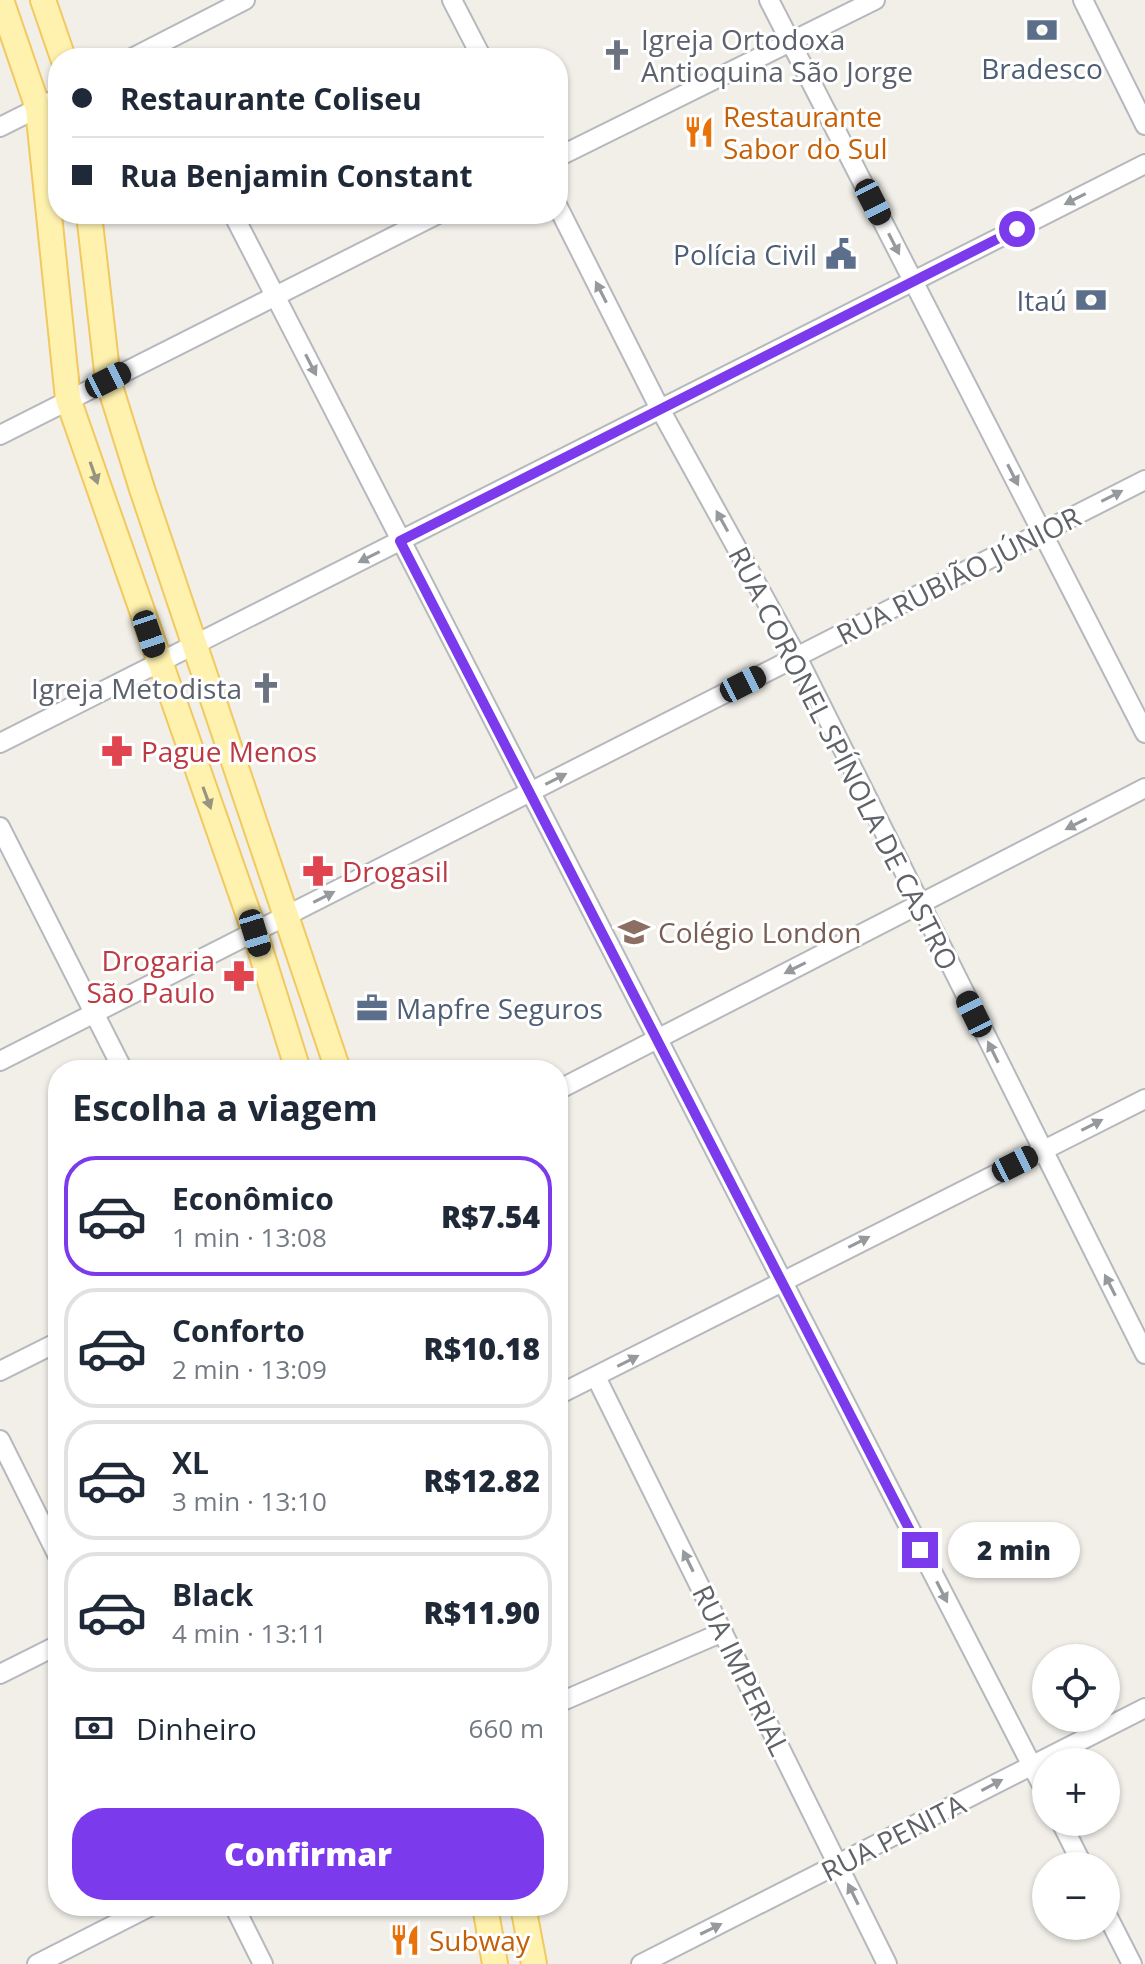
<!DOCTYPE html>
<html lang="pt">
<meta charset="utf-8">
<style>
:root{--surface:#fff;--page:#f6f6f7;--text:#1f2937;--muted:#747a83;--line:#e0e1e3;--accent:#7c3aed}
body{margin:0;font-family:"Open Sans",sans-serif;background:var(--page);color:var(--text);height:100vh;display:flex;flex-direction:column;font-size:30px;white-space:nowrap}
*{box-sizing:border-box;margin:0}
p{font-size:26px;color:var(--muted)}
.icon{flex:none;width:44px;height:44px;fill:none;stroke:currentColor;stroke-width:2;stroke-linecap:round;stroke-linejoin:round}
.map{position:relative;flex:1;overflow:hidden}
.side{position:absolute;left:48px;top:1060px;width:520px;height:856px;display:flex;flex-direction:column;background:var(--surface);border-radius:32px;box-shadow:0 2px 6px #0004}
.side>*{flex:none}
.guide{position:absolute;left:48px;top:48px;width:520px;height:176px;border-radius:32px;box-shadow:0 2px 6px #0004;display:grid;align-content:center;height:176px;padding:0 24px;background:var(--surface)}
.tools{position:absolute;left:1032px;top:1644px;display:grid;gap:16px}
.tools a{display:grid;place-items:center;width:88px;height:88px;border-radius:50%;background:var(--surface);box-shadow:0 2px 6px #0004;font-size:40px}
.end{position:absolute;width:36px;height:36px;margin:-18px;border:10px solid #7c3aed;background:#fff;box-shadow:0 0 0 4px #fff}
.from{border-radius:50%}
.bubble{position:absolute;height:56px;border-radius:28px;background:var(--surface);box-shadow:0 2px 6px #0004;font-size:26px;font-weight:800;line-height:56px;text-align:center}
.car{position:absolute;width:24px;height:48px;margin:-24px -12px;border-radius:10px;box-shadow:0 0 6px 2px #0007;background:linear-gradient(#222 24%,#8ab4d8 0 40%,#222 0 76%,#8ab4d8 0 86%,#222 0)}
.guide b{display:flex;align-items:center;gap:28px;height:76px;font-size:30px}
.guide b+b{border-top:2px solid var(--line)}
.guide i{width:20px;height:20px;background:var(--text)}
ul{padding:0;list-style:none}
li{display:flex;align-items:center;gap:24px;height:120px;margin:0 16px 12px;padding:0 8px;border:4px solid var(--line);border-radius:32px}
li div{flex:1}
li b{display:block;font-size:30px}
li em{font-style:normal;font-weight:800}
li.selected{border-color:var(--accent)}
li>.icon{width:72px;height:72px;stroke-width:1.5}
h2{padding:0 24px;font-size:36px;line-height:96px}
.pay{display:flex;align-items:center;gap:20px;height:88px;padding:0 24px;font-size:30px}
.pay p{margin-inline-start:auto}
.cta{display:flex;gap:16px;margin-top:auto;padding:16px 24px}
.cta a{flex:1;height:92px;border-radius:32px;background:var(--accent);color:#fff;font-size:32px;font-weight:800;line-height:92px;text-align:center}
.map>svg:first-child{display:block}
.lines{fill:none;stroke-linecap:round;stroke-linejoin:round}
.minor-casing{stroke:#b5b8bc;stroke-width:22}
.major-casing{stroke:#f2c960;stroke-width:28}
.minor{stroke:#fff;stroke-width:18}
.major{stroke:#fff2af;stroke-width:24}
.oneway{fill:#979a9d}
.oneway2{fill:#979581}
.route{stroke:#7c3aed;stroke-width:10}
.labels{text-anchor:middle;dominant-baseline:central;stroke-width:6;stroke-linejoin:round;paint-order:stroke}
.worship-label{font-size:28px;fill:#5b616d;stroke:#fff;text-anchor:start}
.service-label{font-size:28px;fill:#4e5e75;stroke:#fff;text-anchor:end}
.food-label{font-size:28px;fill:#c56008;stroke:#fff;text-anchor:start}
.street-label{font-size:28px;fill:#5f6368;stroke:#fff}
.health-label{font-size:28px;fill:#be3a42;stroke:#fff;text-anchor:start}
.education-label{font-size:28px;fill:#785e54;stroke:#fff;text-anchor:start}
</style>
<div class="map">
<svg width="1145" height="1964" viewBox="0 0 1145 1964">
<rect width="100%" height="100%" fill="#f1efe8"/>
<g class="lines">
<defs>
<g id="minor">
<polyline points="452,0 482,58"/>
<polyline points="769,0 1145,733"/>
<polyline points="1083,0 1145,125"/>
<polyline points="132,58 245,0"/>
<polyline points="0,127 58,98"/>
<polyline points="558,157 875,0"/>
<polyline points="558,207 660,409 797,657 1145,1354"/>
<polyline points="233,214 1046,1793"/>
<polyline points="0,435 438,214"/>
<polyline points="0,743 1145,164"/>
<polyline points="0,827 123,1070"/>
<polyline points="0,1061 1145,480"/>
<polyline points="558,1090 1145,788"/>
<polyline points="0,1371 58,1342"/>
<polyline points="596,1377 887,1964"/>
<polyline points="558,1395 1145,1099"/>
<polyline points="0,1440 58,1556"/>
<polyline points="0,1674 58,1645"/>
<polyline points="558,1703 723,1632"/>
<polyline points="1061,1822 1083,1866"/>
<polyline points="234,1906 263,1964"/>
<polyline points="1106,1913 1132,1964"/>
<polyline points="37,1964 151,1906"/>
<polyline points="641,1964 1145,1708"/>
</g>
<g id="major">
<polyline points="1,0 38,108 68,399 255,933 298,1070"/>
<polyline points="43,0 63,58"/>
<polyline points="89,214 108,380 142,489 338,1070"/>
<polyline points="485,1906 495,1964"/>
<polyline points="523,1906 534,1964"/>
</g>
</defs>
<use href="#minor" class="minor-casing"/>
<use href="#major" class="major-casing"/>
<use href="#minor" class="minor"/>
<use href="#major" class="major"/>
</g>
<defs><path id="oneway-solid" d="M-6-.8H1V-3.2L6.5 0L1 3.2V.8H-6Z" transform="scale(2)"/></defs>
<g class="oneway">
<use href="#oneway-solid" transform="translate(1075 199) rotate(153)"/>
<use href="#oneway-solid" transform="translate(894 244) rotate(63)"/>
<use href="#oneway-solid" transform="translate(601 292) rotate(-117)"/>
<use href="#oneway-solid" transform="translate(311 365) rotate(63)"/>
<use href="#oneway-solid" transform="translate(1013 475) rotate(63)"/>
<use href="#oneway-solid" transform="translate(1112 496) rotate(-27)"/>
<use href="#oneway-solid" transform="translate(722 521) rotate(-119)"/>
<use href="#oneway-solid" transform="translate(369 557) rotate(153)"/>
<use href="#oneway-solid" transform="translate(556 779) rotate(-27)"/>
<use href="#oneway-solid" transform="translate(1076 824) rotate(153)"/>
<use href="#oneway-solid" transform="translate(324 897) rotate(-27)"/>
<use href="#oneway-solid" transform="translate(795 968) rotate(153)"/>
<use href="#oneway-solid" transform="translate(993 1052) rotate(-116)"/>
<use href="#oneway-solid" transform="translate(1092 1125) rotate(-27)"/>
<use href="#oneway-solid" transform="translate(859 1242) rotate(-27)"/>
<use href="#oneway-solid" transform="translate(1110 1285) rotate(-117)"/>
<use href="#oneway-solid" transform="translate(628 1361) rotate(-27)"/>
<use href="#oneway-solid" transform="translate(688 1561) rotate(-116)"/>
<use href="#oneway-solid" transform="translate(942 1592) rotate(63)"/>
<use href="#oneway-solid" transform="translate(992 1785) rotate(-28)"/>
<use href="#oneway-solid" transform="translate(853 1894) rotate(-116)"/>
<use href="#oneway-solid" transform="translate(711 1929) rotate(-26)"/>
</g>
<g class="oneway2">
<use href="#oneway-solid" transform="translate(94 473) rotate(71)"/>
<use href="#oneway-solid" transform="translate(207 798) rotate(70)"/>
</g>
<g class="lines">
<polyline class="route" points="920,1550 400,541 1017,229"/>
</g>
<defs>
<symbol id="bank-bare" viewBox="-9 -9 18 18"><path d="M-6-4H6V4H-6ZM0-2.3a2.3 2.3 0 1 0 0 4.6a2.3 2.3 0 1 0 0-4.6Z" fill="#5c6f8a" stroke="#fff" stroke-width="2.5" paint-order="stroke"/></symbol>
<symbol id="church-bare" viewBox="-9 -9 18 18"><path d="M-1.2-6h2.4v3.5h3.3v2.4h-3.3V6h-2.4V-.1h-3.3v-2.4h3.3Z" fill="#6b7280" stroke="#fff" stroke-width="2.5" paint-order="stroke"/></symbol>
<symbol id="restaurant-bare" viewBox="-9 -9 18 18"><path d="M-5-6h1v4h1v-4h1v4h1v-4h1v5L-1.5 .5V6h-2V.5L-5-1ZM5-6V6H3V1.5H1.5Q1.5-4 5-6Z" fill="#e8710a" stroke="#fff" stroke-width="2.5" paint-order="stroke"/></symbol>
<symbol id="civic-bare" viewBox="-9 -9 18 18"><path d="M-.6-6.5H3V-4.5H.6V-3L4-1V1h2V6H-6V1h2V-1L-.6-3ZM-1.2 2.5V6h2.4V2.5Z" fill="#5c6f8a" stroke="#fff" stroke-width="2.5" paint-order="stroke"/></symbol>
<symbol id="pharmacy-bare" viewBox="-9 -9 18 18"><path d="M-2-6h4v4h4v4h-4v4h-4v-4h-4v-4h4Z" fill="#e0444e" stroke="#fff" stroke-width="2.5" paint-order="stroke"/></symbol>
<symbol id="school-bare" viewBox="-9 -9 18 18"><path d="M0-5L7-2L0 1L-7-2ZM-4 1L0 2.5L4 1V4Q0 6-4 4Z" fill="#8d6e63" stroke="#fff" stroke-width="2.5" paint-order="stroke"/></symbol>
<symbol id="office-bare" viewBox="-9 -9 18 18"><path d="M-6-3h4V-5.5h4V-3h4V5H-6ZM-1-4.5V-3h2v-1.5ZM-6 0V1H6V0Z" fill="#5c6f8a" stroke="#fff" stroke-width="2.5" paint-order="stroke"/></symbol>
</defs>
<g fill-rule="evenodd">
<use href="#bank-bare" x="1020" y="8" width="44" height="44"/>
<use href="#church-bare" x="595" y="33" width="44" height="44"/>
<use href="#restaurant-bare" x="677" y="110" width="44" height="44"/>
<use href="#civic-bare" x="819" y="232" width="44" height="44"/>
<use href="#bank-bare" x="1069" y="278" width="44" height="44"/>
<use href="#church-bare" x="244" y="666" width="44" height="44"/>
<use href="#pharmacy-bare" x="95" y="729" width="44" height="44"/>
<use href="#pharmacy-bare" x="296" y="849" width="44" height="44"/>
<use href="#school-bare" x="612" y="910" width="44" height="44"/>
<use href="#pharmacy-bare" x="217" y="954" width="44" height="44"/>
<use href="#office-bare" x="350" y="986" width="44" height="44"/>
<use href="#restaurant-bare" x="383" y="1918" width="44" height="44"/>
</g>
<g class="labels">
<g class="worship-label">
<text x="641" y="39">Igreja Ortodoxa<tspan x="641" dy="32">Antioquina São Jorge</tspan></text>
<text x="242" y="688" text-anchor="end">Igreja Metodista</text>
</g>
<g class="service-label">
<text x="1042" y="68" text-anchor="middle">Bradesco</text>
<text x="817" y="254">Polícia Civil</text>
<text x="1067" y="300">Itaú</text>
<text x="396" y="1008" text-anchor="start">Mapfre Seguros</text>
</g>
<g class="food-label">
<text x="723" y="116">Restaurante<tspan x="723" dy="32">Sabor do Sul</tspan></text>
<text x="429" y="1940">Subway</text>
</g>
<g class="street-label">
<text transform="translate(958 575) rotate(-27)">RUA RUBIÃO JÚNIOR</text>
<text transform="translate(844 758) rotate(63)">RUA CORONEL SPÍNOLA DE CASTRO</text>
<text transform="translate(742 1670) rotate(64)">RUA IMPERIAL</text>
<text transform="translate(893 1837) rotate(-27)">RUA PENITA</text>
</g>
<g class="health-label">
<text x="141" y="751">Pague Menos</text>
<text x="342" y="871">Drogasil</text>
<text x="215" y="960" text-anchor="end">Drogaria<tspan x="215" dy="32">São Paulo</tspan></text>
</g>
<g class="education-label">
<text x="658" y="932">Colégio London</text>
</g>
</g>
</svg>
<div class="tools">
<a><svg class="icon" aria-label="locate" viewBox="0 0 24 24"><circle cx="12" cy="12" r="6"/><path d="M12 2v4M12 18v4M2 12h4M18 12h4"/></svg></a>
<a>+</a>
<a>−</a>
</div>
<i class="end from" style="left:1017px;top:229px"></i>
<i class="end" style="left:920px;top:1550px"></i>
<div class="bubble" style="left:948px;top:1522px;width:132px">2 min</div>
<i class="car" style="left:873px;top:202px;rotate:153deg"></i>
<i class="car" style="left:108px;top:380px;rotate:63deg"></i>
<i class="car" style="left:149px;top:634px;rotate:161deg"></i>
<i class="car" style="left:743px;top:684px;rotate:63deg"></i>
<i class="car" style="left:255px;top:933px;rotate:163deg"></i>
<i class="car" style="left:974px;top:1014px;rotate:334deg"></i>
<i class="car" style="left:1015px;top:1164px;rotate:63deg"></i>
<div class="guide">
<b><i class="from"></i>Restaurante Coliseu</b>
<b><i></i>Rua Benjamin Constant</b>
</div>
<section class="side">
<h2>Escolha a viagem</h2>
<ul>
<li class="selected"><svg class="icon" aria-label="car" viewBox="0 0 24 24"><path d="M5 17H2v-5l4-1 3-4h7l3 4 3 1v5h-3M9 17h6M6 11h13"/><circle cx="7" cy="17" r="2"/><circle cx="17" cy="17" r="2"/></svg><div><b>Econômico</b><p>1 min · 13:08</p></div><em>R$7.54</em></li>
<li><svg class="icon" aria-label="car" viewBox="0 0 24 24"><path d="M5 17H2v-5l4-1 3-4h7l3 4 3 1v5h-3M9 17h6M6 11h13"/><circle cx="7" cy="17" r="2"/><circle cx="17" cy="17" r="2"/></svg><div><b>Conforto</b><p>2 min · 13:09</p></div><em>R$10.18</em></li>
<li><svg class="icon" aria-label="car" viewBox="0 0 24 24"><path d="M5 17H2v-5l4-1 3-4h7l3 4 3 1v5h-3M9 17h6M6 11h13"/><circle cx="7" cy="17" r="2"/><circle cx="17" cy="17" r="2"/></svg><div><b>XL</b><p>3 min · 13:10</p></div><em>R$12.82</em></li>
<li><svg class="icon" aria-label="car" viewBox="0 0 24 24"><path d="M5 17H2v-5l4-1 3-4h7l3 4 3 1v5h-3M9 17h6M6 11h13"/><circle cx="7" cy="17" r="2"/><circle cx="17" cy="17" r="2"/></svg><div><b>Black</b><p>4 min · 13:11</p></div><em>R$11.90</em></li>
</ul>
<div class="pay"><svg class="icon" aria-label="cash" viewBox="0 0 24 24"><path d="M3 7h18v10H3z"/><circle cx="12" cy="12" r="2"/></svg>Dinheiro<p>660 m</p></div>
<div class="cta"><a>Confirmar</a></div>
</section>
</div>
